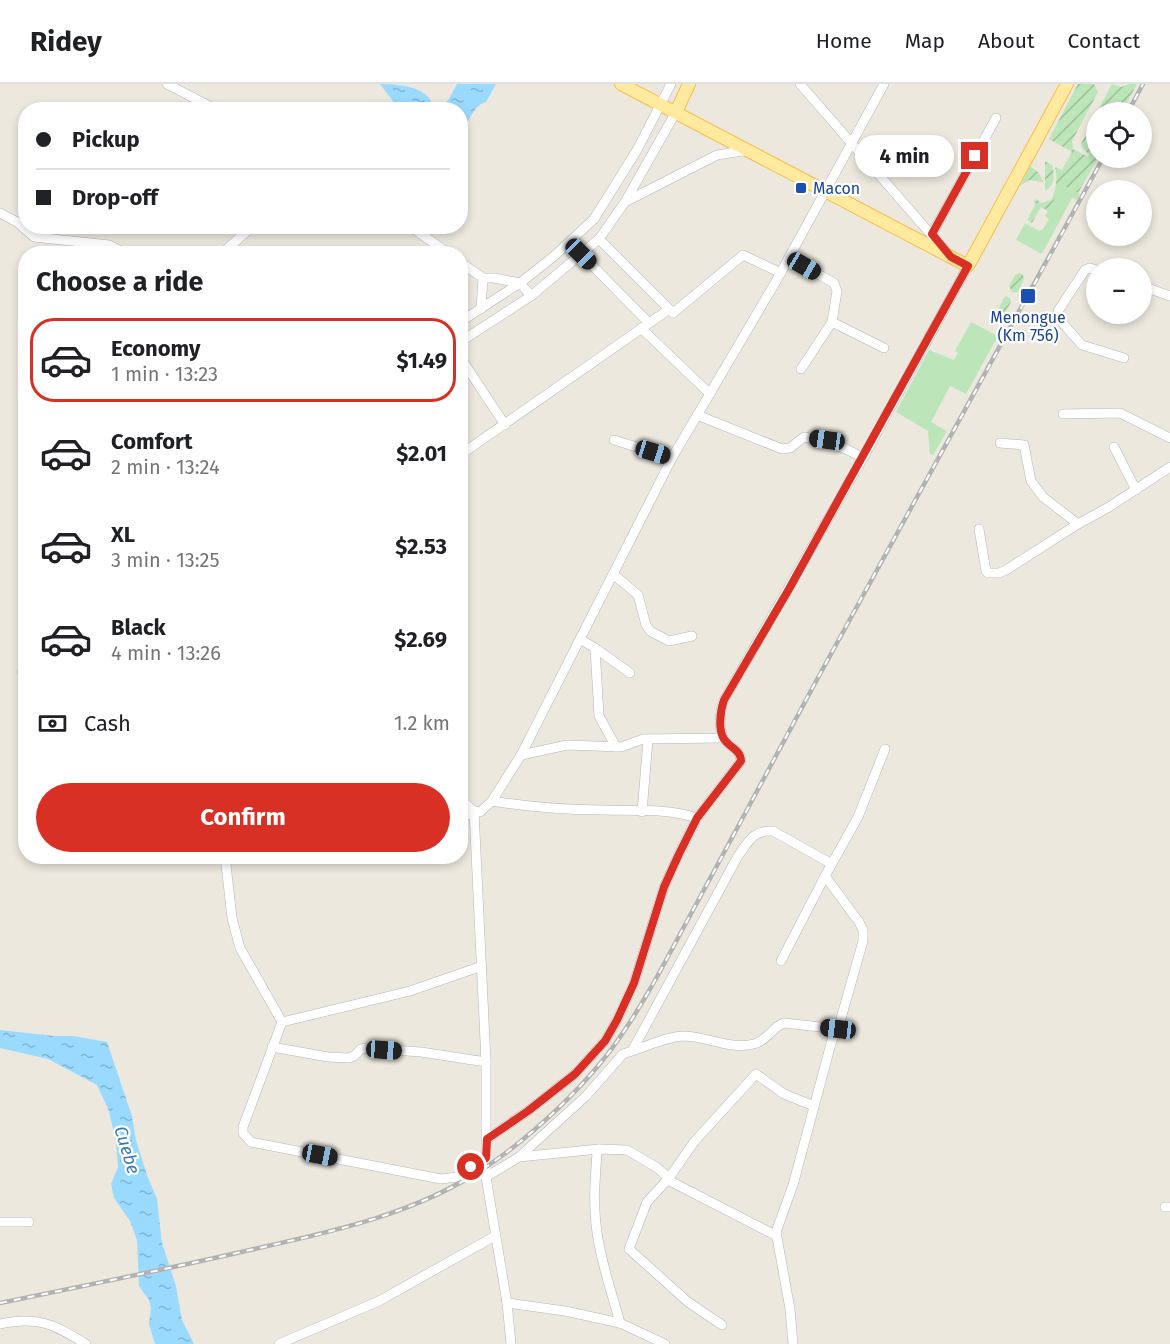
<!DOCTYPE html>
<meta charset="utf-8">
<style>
:root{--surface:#fff;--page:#f6f6f6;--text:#202124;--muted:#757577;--line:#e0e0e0;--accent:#d93025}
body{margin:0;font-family:"Fira Sans",sans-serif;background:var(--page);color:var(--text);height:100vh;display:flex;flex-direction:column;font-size:22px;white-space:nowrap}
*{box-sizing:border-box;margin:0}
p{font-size:20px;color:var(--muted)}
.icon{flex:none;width:33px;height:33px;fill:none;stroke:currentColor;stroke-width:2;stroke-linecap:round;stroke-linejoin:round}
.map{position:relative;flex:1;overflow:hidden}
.sheet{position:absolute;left:18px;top:162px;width:450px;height:618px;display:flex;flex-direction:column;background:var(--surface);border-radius:24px;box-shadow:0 3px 9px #0003}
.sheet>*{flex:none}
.hud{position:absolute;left:18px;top:18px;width:450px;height:132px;border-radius:24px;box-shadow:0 3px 9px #0003;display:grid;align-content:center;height:132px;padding:0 18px;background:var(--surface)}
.fabs{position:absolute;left:1086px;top:18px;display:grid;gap:12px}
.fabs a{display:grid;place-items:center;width:66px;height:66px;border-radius:50%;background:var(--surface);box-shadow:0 3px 9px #0003;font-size:30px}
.end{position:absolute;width:27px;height:27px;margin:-14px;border:8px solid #d93025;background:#fff;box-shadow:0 0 0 3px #fff}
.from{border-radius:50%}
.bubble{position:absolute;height:42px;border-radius:21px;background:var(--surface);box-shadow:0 3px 9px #0003;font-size:20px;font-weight:700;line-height:42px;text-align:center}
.car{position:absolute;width:18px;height:36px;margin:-18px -9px;border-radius:8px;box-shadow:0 0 4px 2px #0007;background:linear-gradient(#222 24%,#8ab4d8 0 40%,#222 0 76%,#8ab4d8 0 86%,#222 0)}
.hud b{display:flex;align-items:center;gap:21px;height:57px;font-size:22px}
.hud b+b{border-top:2px solid var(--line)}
.hud i{width:15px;height:15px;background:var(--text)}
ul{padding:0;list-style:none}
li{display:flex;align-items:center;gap:18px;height:84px;margin:0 12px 9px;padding:0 6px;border:3px solid transparent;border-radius:24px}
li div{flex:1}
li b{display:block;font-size:22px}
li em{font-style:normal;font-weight:700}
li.selected{border-color:var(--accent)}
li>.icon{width:54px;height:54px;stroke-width:1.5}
h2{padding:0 18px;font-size:27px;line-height:72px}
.pay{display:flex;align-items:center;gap:15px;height:66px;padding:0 18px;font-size:22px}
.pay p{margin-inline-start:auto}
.primary-button{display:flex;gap:12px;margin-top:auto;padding:12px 18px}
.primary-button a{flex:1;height:69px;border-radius:36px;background:var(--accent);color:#fff;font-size:24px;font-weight:700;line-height:69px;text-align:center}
header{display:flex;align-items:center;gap:36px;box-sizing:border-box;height:84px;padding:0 30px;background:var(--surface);border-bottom:2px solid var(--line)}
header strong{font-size:28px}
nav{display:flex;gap:33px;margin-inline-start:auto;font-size:21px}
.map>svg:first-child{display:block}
.grass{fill:#bce6b9}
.garden{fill:url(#garden-furrows)}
.water{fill:url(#water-ripples)}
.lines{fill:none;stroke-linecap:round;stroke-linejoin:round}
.minor-casing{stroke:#b2b6bb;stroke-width:10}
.major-casing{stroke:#f7bd4c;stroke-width:14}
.minor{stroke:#fff;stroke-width:9}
.major{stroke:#ffeaa0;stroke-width:12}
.rail-casing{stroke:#b1b2b2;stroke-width:4.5}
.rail{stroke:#fff;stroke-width:2;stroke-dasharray:7;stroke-linecap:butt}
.route{stroke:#d93025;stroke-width:8}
.transit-dot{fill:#1a4fb4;stroke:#fff;stroke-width:2}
.labels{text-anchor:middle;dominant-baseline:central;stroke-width:4.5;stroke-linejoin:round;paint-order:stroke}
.transit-label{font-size:16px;fill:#164399;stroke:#fff;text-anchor:start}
.water-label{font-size:18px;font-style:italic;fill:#367bb5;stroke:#fff}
</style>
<header>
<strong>Ridey</strong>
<nav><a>Home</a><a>Map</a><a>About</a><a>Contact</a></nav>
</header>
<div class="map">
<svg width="1170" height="1260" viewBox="0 0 1170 1260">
<defs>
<pattern id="garden-furrows" width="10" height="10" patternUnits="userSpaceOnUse" patternTransform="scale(1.5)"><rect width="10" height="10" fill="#bce6b9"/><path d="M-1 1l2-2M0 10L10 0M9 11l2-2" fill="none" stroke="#9cbe9a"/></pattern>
<pattern id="water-ripples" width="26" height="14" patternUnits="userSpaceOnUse" patternTransform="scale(1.5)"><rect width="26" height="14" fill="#9bdaff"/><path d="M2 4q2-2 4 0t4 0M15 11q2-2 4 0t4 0" fill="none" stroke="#81b4d2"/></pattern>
</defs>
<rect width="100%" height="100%" fill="#ece8de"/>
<g class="grass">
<polygon points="1062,101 1080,110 1077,116 1072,114 1042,170 1016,156 1025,139 1039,147 1043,145 1049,135 1045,132"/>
<polygon points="971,238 998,252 966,310 950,302 931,338 947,347 933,371 930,370 928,347 896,328 929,266 954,276 958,269 955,267"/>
</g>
<g class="garden">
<path d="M1078,0h16l4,8 -26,49 1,8 15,8 1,-3 -6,-5 -2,-5 15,-30 2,44 -20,35 -16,-8 -14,26 -7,-4 -9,16 -5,-3 9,-17 -3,-1 3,-3 5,4 10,-3c5,-9 7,-22 4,-33l7,3 10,-18 -23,-13z"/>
<polygon points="1112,0 1121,3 1129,0 1137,0 1122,28 1097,28"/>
<path d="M1045,77l7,4c3,11 3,20 -7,26z"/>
<polygon points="1030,82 1039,89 1043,98 1029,96 1020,102"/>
<polygon points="1020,189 1023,191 1024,195 1018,208 1012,208 1009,202 1015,191"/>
<polygon points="1006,212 1010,214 1011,218 1000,238 995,239 993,234 1004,214"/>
</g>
<g class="water">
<path d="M380,0c17,0 51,2 53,24l5,1 -40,-1z"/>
<path d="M457,0h39l-10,18c-13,3 -16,20 -25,29l-1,-21 -21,-1 10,-10z"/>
<polygon points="0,946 54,952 73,952 107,958 132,1032 136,1056 147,1091 157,1115 162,1159 176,1202 182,1236 194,1260 155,1260 149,1240 151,1224 149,1216 139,1202 137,1156 130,1137 114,1114 111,1100 118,1083 116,1059 109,1027 97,1001 48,975 0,964"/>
</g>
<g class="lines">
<defs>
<g id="minor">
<polyline points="167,0 217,26"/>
<polyline points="800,0 948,170"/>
<polyline points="625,118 717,71 749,66"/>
<polyline points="0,129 17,138 34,153 109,161 127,170"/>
<polyline points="410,142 449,170"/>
<polyline points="932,150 996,34"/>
<polyline points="599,155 673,229 743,171 781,189"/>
<polyline points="221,170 253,142"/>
<polyline points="581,170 649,239"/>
<polyline points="789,174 834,199 837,207 832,238 801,285"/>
<polyline points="460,178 483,194 494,194 520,199 531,212"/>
<polyline points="1096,186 1090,184 1085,186 1058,227 1058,234 1082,261 1124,274"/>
<polyline points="1142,202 1170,212"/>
<polyline points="481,225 483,194"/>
<polyline points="460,238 520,199 553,173 594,135 637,66 671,0"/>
<polyline points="832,238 884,264"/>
<polyline points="641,244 710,310"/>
<polyline points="460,258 531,212 599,155 625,118 676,28"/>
<polyline points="460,273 505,341"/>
<polyline points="1063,330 1120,329 1170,354"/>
<path d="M697,331l85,34 8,-1 14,-11c25,4 38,9 59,21"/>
<polyline points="614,356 672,374"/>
<polyline points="1000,359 1024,361 1031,397 1043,413 1078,440"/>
<polyline points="1114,363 1136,406"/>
<polyline points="460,371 668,226"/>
<polyline points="979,445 986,487 988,489 999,489 1006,486 1078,440 1109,423 1170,383"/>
<polyline points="613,490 638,511 646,541 650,547 669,557 692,552"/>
<polyline points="580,555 595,564 630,589"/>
<polyline points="595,564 599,632 616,663"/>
<polyline points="22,588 26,586"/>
<polyline points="521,671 567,661 621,663 643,655 723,654"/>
<polyline points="460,715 474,727 486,978 486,1093 507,1219 511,1260"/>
<path d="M492,717c37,6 74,9 112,9 32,1 62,-2 93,8"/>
<polyline points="474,727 480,728 492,717 521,671 672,374 775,199 884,0"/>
<polyline points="642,728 648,656"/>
<polyline points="460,731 474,730"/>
<polyline points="225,772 232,834 240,864 282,938"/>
<polyline points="781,877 825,792"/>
<polyline points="482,882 410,907 282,938 243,1043 243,1049 251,1058 441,1095 457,1093 486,1074"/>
<polyline points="272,963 328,973 349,974 354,972 361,965 366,964 421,968 486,978"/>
<path d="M632,967c16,-5 36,-15 53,-15 24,1 45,14 69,8 13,-3 18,-17 30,-21l54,6"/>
<path d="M487,1055l41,-28 47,-37 30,-33 12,-21 17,-37 30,-96 15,-33 18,-36 44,-57c0,-11 -11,-13 -17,-22 -6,-10 -4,-29 0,-39l139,-242 105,-192"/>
<path d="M599,1065l-2,4c-2,26 -4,53 0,79 4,31 15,61 23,91"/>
<polyline points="519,1073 599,1065 627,1066 656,1083 669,1094 668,1096 775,1151 776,1148"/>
<path d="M486,1093l33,-20 67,-61 37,-42 9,-3 106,-195c11,-15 15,-26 35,-25l57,32"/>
<polyline points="1165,1123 1170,1123"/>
<polyline points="0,1138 29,1138"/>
<polyline points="507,1219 565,1227 620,1239 665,1260"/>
<path d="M0,1240c39,-8 53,0 86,20"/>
<polyline points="722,1241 688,1218 629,1165 647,1118 669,1094 694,1058 756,990 784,1010 814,1022"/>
<polyline points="279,1260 379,1217 495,1152"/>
<polyline points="793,1260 790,1225 776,1148 793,1101 832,956 838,945 863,857 863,846 859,838 825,792 858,733 885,665"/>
</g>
<g id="major">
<polyline points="621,0 968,182 1067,0"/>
<polyline points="676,28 689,0"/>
</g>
</defs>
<use href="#minor" class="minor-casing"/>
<use href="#major" class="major-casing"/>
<use href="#minor" class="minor"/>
<use href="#major" class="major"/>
<defs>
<g id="rail">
<polyline points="1128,28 1143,0"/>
<path d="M0,1219c84,-17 167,-34 250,-53 80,-18 163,-35 233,-81 47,-31 103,-83 135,-129 31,-44 55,-94 81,-141 41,-75 80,-150 121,-225 94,-173 190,-344 283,-516"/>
</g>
</defs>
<use href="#rail" class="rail-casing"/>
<use href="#rail" class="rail"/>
</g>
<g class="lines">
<path class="route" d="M471,1083l15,-9 1,-19 41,-28 47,-37 30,-33 12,-21 17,-37 30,-96 15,-33 18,-36 44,-57c0,-11 -11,-13 -17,-22 -6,-9 -4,-28 0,-39l65,-111 179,-323 -17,-9 -19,-23 43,-78"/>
</g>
<g class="transit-dot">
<rect x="795" y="98" width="12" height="12" rx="3"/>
<rect x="1020" y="204" width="16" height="16" rx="3"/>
</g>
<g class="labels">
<g class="transit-label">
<text x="813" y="104">Macon</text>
<text x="1028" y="233" text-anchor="middle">Menongue<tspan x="1028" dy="18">(Km 756)</tspan></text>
</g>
<g class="water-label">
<text transform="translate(127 1066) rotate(73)">Cuebe</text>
</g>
</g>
</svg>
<div class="fabs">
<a><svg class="icon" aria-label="locate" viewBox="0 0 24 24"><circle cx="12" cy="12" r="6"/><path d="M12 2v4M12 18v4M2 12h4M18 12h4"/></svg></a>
<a>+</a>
<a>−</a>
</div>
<i class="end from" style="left:471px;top:1083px"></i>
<i class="end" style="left:975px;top:72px"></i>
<div class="bubble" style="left:855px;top:51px;width:99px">4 min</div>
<i class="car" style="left:581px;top:170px;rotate:135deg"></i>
<i class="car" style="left:804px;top:182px;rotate:120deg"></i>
<i class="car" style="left:827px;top:356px;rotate:278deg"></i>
<i class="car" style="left:653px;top:368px;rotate:107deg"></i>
<i class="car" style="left:838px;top:945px;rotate:277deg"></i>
<i class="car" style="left:384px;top:966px;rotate:94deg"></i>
<i class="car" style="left:320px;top:1071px;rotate:101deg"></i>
<div class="hud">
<b><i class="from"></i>Pickup</b>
<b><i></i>Drop-off</b>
</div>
<section class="sheet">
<h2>Choose a ride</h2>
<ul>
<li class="selected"><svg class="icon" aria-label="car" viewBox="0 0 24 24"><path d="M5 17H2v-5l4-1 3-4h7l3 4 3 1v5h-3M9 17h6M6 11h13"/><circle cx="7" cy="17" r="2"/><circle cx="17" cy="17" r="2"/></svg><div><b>Economy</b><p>1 min · 13:23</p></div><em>$1.49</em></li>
<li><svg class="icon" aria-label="car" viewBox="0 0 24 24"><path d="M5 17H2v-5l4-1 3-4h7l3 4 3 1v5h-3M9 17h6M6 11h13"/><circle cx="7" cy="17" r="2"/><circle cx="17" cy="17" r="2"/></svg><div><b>Comfort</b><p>2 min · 13:24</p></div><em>$2.01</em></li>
<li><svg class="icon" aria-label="car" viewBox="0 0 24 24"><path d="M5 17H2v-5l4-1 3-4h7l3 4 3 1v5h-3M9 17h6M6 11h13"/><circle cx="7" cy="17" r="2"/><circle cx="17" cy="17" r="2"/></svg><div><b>XL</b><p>3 min · 13:25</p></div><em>$2.53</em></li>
<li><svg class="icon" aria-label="car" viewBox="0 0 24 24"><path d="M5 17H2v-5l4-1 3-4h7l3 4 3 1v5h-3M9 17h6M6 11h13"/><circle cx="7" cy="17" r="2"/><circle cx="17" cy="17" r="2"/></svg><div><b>Black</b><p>4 min · 13:26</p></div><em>$2.69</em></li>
</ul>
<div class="pay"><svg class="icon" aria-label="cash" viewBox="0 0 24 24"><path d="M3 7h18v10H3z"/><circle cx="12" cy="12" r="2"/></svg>Cash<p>1.2 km</p></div>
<div class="primary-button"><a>Confirm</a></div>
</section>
</div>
